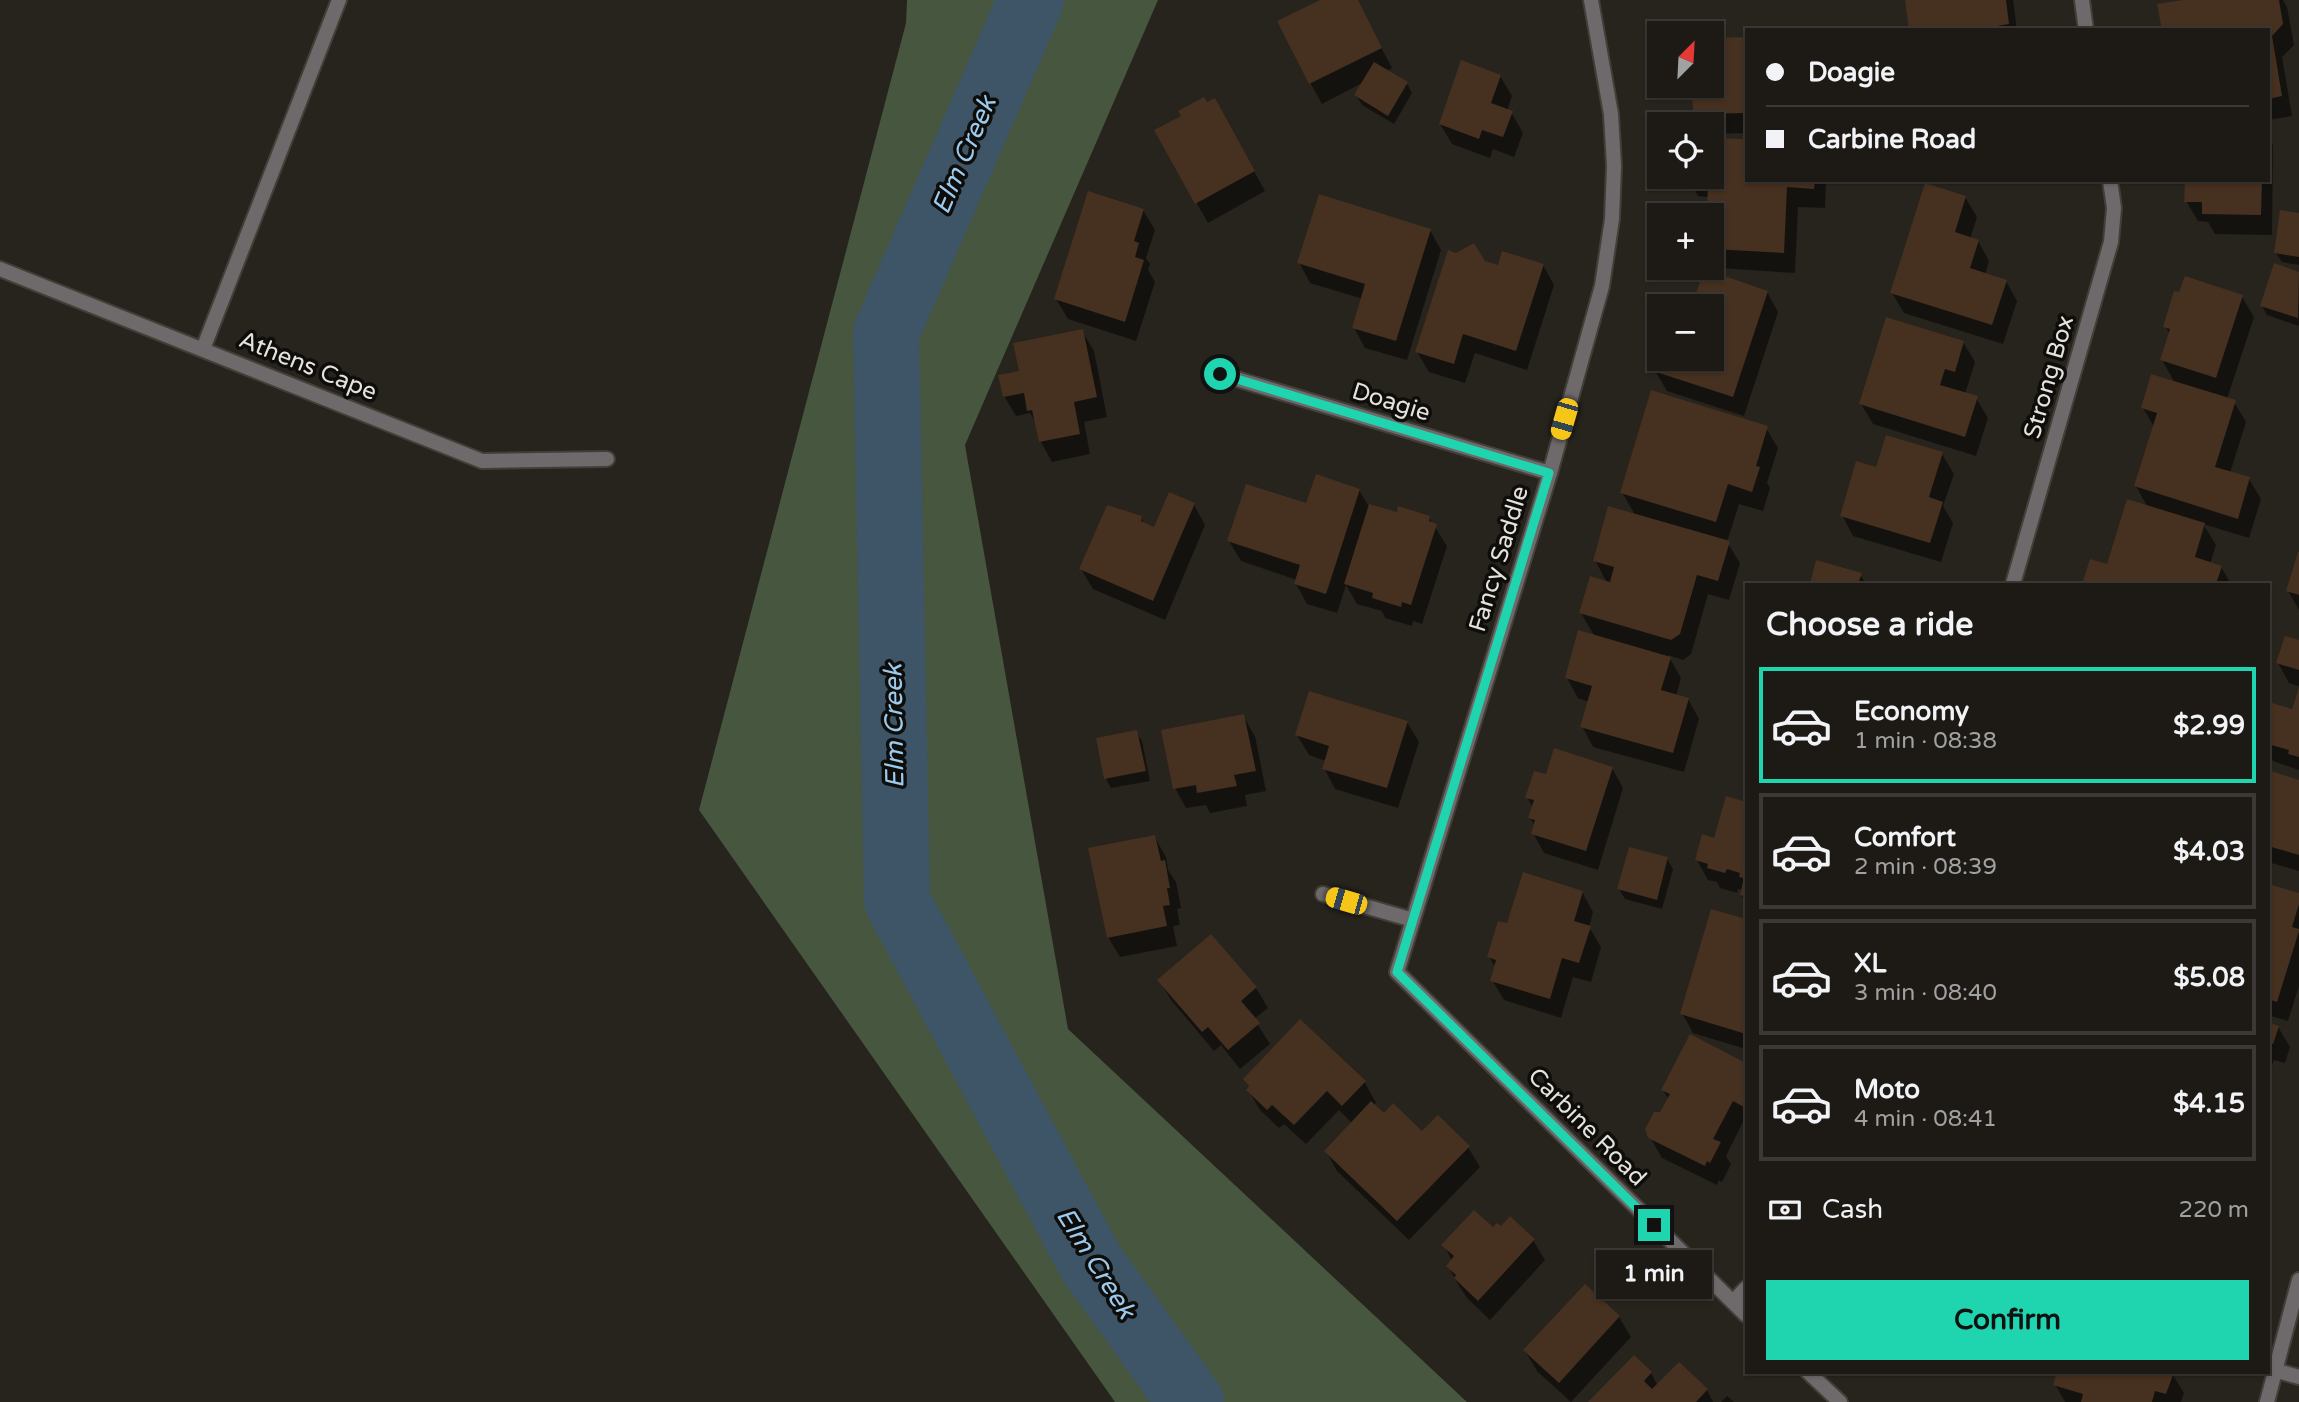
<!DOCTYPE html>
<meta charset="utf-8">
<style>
:root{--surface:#1d1a16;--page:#2a2723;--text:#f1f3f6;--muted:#a0a1a1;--line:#3b3835;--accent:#1fd5b0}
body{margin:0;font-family:"Varela Round",sans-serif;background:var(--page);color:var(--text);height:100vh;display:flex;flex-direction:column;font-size:26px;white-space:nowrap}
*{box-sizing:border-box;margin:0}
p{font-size:23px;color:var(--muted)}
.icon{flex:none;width:38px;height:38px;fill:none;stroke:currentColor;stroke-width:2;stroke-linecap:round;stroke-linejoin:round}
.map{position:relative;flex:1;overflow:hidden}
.sheet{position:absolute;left:1745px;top:583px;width:525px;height:791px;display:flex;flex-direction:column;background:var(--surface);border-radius:0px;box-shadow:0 2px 5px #0004,0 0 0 2px var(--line)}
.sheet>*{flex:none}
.top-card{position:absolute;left:1745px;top:28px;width:525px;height:154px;border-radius:0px;box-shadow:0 2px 5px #0004,0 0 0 2px var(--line);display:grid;align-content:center;height:154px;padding:0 21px;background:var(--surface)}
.needle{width:46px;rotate:24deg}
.buttons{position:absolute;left:1647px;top:21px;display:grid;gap:14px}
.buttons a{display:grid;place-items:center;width:77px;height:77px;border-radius:0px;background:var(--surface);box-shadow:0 2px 5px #0004,0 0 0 2px var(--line);font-size:35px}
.end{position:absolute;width:32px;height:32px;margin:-16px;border:9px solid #1fd5b0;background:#111;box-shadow:0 0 0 4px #111}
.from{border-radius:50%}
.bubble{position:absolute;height:49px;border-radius:0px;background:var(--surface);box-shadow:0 2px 5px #0004,0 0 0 2px var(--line);font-size:23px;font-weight:800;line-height:49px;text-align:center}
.car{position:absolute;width:21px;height:42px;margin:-21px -10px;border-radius:9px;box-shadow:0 0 5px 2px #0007;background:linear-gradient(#f5c518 24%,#345 0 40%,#f5c518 0 76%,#345 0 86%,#f5c518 0)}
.top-card b{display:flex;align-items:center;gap:24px;height:66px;font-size:26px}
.top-card b+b{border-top:2px solid var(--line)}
.top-card i{width:18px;height:18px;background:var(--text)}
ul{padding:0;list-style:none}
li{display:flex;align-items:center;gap:21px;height:116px;margin:0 14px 10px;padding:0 7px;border:4px solid var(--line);border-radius:0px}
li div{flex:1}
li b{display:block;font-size:26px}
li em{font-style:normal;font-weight:800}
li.current{border-color:var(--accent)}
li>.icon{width:63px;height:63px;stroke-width:1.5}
h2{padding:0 21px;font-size:32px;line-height:84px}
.pay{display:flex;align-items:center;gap:18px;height:77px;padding:0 21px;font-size:26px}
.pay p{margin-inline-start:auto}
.button{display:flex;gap:14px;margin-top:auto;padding:14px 21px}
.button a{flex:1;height:80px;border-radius:0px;background:var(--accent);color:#111;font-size:28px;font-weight:800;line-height:80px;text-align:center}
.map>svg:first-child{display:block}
.forest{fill:#46563f}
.shadow{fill:#0007}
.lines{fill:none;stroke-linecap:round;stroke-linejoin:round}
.river{stroke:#3e5568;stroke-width:66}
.building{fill:#46301f}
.minor-casing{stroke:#423e38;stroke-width:18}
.minor{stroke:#6e6a6b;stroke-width:14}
.route{stroke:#1fd5b0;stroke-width:9}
.labels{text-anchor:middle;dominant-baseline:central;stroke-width:7;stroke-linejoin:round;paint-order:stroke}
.street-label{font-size:24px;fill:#e5e3de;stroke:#0e0d0a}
.water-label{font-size:26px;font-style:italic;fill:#9bcaef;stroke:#0e0d0a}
</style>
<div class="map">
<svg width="2299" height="1402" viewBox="0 0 2299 1402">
<rect width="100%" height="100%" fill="#27231d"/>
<polygon class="forest" points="907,0 1158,0 965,445 1068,1029 1467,1402 1115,1402 699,810 906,23"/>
<g class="shadow">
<polygon points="1324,0 1356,0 1392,68 1386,71 1407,84 1412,93 1394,124 1362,105 1356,95 1364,82 1322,104 1311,84 1279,22"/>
<polygon points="1906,0 2013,0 2017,30 1911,30"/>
<polygon points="2190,0 2283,0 2287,7 2294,45 2282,57 2292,116 2268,120 2268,30"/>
<polygon points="1746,39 1746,133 1712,134 1712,124 1700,124 1694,114 1694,86 1712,86 1712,40"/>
<polygon points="1500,76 1512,96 1507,111 1511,112 1523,133 1514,157 1493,149 1490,158 1452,144 1440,124"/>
<polygon points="1226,120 1265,191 1208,223 1156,131"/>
<polygon points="2268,136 2273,145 2272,235 2215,234 2208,222 2198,221 2186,201 2186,180 2268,180"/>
<polygon points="1712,139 1746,141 1746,180 1826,180 1825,208 1798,207 1795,273 1719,268 1712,256 1709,197 1698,196 1687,177 1712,177"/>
<polygon points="1965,197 1977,217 1970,239 1978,241 1989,261 1985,275 2006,281 2017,301 2003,344 1904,313 1892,293"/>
<polygon points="1143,210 1155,230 1146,258 1150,264 1148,270 1155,282 1136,341 1068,319 1056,299"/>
<polygon points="2299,215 2299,265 2282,262 2276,253"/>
<polygon points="1430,230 1441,250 1407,360 1365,348 1354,328 1363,299 1310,283 1299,262"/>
<polygon points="1483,262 1499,267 1543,265 1554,285 1527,370 1475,353 1465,383 1429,372 1417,352"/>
<polygon points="2275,266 2299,273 2299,326 2267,315 2262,306"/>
<polygon points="1705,272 1767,292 1778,312 1744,416 1667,391 1655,371 1659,359 1712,359 1712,306 1693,306"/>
<polygon points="2242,297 2254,317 2227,399 2234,402 2246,422 2230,473 2249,479 2261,499 2249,538 2203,524 2216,545 2210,564 2221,567 2231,584 2084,584 2091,561 2108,566 2148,508 2136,486 2154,427 2143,408 2175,383 2162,360 2170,334 2165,326"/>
<polygon points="1082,331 1094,351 1107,417 1084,422 1090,454 1052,462 1041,442 1037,425 1030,413 1016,416 1004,396 1021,372"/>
<polygon points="1963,342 1975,362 1965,394 1976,398 1988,418 1976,456 1873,424 1861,404"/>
<polygon points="1766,428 1778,448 1767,483 1770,488 1763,511 1739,504 1727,542 1740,563 1729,600 1708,594 1691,654 1683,660 1668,655 1681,678 1676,696 1688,699 1699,719 1684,772 1593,747 1582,726 1589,702 1578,698 1567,678 1595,637 1581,613 1607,583 1595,560 1635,515 1622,492"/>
<polygon points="1942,454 1954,474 1943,506 1953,523 1941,562 1853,536 1842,515 1878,469"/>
<polygon points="1359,490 1368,505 1398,514 1429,518 1447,546 1422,624 1413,621 1412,626 1385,618 1382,611 1357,604 1346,585 1337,613 1307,604 1296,584 1297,580 1241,561 1229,541 1308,506"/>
<polygon points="1194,505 1205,525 1165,620 1093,589 1081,569 1141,518 1145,525 1155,529"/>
<polygon points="2299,556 2299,610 2288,591"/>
<polygon points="1818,562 1860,574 1866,584 1811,584"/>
<polygon points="2299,642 2299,686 2289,683 2278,663"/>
<polygon points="2299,691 2299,770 2273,761 2268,752 2268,721 2293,711"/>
<polygon points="1243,716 1255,736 1266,791 1245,795 1247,806 1210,813 1206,805 1186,808 1175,788"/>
<polygon points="1407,722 1419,742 1398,808 1335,789 1324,768 1326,761 1309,755 1297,735"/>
<polygon points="1136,732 1142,741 1150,781 1111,788 1106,779"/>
<polygon points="1612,768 1623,788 1598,870 1544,853 1533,833 1535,826 1530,818 1533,808 1527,797 1547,776"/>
<polygon points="2268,772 2299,782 2299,871 2268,862"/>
<polygon points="1728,799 1746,804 1746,904 1741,895 1743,890 1738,889 1737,893 1720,888 1717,882 1708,880 1697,860 1716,840"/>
<polygon points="1154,836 1166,857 1168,870 1176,882 1181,908 1177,909 1180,925 1173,926 1177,946 1120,957 1108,937"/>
<polygon points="1667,859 1673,869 1662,909 1625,899 1619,889"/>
<polygon points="2268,885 2299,895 2299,986 2288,1021 2268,1015"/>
<polygon points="1582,892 1593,912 1589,927 1601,947 1591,982 1573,977 1561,1018 1504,1000 1492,980 1496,968 1489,957"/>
<polygon points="1713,911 1746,921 1746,1049 1693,1033 1682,1013"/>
<polygon points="1211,936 1256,988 1268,1008 1254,1019 1270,1044 1240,1069 1221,1045 1214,1051 1171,1000 1159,980"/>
<polygon points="1300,1022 1365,1083 1376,1103 1374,1105 1384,1115 1422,1134 1468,1147 1480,1167 1409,1240 1337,1171 1326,1151 1352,1123 1339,1110 1306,1144 1284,1124 1279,1128 1260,1110 1248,1090 1250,1088 1245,1080"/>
<polygon points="2268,1024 2278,1027 2290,1047 2285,1063 2274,1060 2268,1078"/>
<polygon points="1690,1036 1746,1065 1746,1121 1744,1120 1726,1156 1731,1164 1722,1182 1719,1180 1717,1185 1662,1158 1650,1137 1669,1100 1663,1090"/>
<polygon points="1493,1230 1533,1240 1545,1260 1490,1320 1467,1298 1459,1286 1448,1266 1452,1261 1444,1245"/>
<polygon points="1585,1286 1619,1317 1631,1337 1571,1402 1537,1371 1525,1351"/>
<polygon points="1679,1364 1707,1390 1713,1402 1590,1402 1651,1373 1658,1386"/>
<polygon points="2059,1372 2171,1372 2184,1393 2181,1402 2065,1402 2055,1384"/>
<polygon points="1727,1396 1734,1402 1721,1402"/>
</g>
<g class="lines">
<polyline class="river" points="1031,0 886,333 897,901 1091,1263 1191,1402"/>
</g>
<g class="building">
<polygon points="1320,0 1358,0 1382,48 1309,84 1277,21"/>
<polygon points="1905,0 2006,0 2009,24 1974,30 1909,30"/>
<polygon points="2183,0 2279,0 2283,24 2272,36 2282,96 2268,99 2268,30 2162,30 2157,4"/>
<polygon points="1746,37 1746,113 1693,114 1692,86 1712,86 1712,38"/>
<polygon points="1461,60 1501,75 1491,103 1513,111 1503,137 1482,130 1479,139 1439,124"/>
<polygon points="1374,62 1408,82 1388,116 1354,95"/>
<polygon points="1204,97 1207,102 1215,98 1255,171 1195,204 1154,130 1181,116 1178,111"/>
<polygon points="1712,138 1746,139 1746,180 1815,180 1814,189 1787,187 1784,253 1712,249 1712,215 1707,215 1708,177 1712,177"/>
<polygon points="2185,180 2262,180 2261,215 2202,214 2202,202 2184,202"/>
<polygon points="1925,183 1966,196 1955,232 1979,240 1970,268 2007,280 1992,325 1890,293"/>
<polygon points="1088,191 1144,209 1134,241 1139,243 1135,257 1144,260 1125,322 1054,299"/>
<polygon points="1319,194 1431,229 1396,341 1352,328 1365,284 1297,263"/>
<polygon points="2280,210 2299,213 2299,257 2274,253"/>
<polygon points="1474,243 1485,261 1498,265 1502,251 1544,264 1516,351 1463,334 1454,364 1415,352 1448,250 1456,253"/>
<polygon points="2274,263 2299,272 2298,318 2260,306"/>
<polygon points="1704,269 1768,291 1733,397 1653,371 1657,359 1712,359 1712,306 1692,306"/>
<polygon points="2185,276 2243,295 2216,378 2160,360 2170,329 2163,327 2174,291 2179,292"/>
<polygon points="1886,317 1964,341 1955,372 1945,369 1940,385 1978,396 1965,437 1859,404"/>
<polygon points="1083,329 1097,397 1074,402 1080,434 1039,442 1032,410 1027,411 1024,393 1003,397 998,375 1019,371 1013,343"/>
<polygon points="2151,374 2236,400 2215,467 2250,477 2238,519 2134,486 2157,413 2141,408"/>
<polygon points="1651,390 1768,426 1756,466 1760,467 1752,492 1728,484 1716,522 1620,493"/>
<polygon points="1886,435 1943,452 1929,497 1943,502 1930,543 1840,516 1856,461 1876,467"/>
<polygon points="1316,474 1360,489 1326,594 1294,584 1300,565 1227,541 1246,484 1306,503"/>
<polygon points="1169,492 1195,503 1153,601 1079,569 1107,505 1142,516 1141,521 1154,527"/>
<polygon points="2127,499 2205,523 2195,557 2222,566 2216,584 2082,584 2090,559 2107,564"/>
<polygon points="1369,504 1397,512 1398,506 1430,516 1429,521 1437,524 1411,605 1402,602 1401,607 1372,598 1373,593 1344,584"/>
<polygon points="1608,506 1730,541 1718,581 1697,575 1680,634 1671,640 1579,613 1590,576 1610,582 1614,567 1593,561"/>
<polygon points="2298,552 2299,552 2299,595 2286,591"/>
<polygon points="1816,560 1862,573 1858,584 1810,584"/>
<polygon points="1578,630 1671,657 1661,690 1689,698 1673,753 1580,727 1592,686 1565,678"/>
<polygon points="2285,636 2299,640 2299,670 2276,663"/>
<polygon points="2299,688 2299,757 2288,754 2289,750 2268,744 2268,715 2272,703 2292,709"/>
<polygon points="1309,691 1408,721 1387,788 1322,769 1329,746 1295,735"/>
<polygon points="1244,714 1256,771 1234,775 1237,786 1197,793 1196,785 1173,789 1161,730"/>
<polygon points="1137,730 1146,771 1104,779 1096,738"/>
<polygon points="1554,748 1613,767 1586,851 1531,834 1535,820 1528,818 1534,800 1525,798 1534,771 1546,774"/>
<polygon points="2268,770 2299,780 2299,855 2268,846"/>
<polygon points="1726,796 1746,802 1746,897 1740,895 1744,878 1739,877 1740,873 1727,869 1725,873 1707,868 1708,864 1695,860 1702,834 1714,838"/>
<polygon points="1155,835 1161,861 1165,860 1170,888 1167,888 1170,905 1163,906 1167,926 1107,938 1088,848"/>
<polygon points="1629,847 1668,857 1657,900 1617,889"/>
<polygon points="1523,872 1583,891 1574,921 1591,926 1579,963 1562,958 1550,999 1490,981 1496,960 1487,957 1498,921 1507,923"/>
<polygon points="2268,884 2299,893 2299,904 2292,927 2299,929 2299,931 2277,1002 2268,999"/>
<polygon points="1711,909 1746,919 1746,1034 1680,1014"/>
<polygon points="1211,934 1257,987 1241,1001 1260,1023 1228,1050 1208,1027 1202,1032 1157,980"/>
<polygon points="1300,1019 1366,1081 1342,1106 1327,1091 1294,1125 1272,1105 1267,1110 1246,1090 1249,1086 1243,1079"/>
<polygon points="2268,1022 2279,1026 2273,1044 2268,1042"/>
<polygon points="1690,1034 1746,1063 1746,1108 1733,1101 1713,1139 1721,1142 1710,1163 1707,1161 1705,1166 1648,1138 1645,1129 1654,1112 1660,1112 1670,1094 1661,1090"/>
<polygon points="1371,1101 1384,1113 1393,1103 1422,1131 1438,1115 1470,1146 1397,1221 1324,1151"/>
<polygon points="1474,1210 1493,1227 1497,1223 1501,1226 1510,1216 1535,1239 1478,1301 1454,1278 1456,1275 1446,1266 1454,1256 1441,1245"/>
<polygon points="1585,1284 1620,1316 1559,1383 1523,1350"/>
<polygon points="1634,1355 1652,1372 1644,1381 1652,1389 1679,1362 1708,1389 1696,1402 1588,1402"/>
<polygon points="2057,1372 2174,1372 2166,1394 2155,1391 2152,1402 2081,1402 2083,1394 2053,1385"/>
</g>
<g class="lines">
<defs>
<g id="minor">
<polyline points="1591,0 1611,114 1614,166 1612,219 1602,286 1550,473 1397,972 1746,1315"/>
<polyline points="2082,0 2086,30"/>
<polyline points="0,269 482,461 607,459"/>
<polyline points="203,349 339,0"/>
<polyline points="1220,374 1550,473"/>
<polyline points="2013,584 2111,242 2114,208 2110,180"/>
<polyline points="1323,894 1413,920"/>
<polyline points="1733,1302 1746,1288"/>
<polyline points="2274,1370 2299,1377"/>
<polyline points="1808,1372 1840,1402"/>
<polyline points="2267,1402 2299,1280"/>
</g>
</defs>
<use href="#minor" class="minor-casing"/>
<use href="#minor" class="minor"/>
</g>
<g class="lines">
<polyline class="route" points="1220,374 1549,473 1397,972 1654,1225"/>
</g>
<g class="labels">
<g class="street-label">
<text transform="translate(308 366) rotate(22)">Athens Cape</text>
<text transform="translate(2049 377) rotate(-74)">Strong Box</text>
<text transform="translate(1391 402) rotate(17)">Doagie</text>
<text transform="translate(1499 559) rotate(-73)">Fancy Saddle</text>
<text transform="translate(1587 1127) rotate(45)">Carbine Road</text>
</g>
<g class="water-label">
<text transform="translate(964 155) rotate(-67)">Elm Creek</text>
<text transform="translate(894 726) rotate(-91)">Elm Creek</text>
<text transform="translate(1096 1263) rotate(58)">Elm Creek</text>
</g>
</g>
</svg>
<div class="buttons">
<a><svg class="needle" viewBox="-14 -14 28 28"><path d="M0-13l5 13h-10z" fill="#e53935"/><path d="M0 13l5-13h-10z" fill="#a0a1a1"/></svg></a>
<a><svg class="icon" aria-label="locate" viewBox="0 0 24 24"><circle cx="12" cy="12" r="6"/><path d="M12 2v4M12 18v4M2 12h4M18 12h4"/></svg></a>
<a>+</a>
<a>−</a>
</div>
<i class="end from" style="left:1220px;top:374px"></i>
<i class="end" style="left:1654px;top:1225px"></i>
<div class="bubble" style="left:1596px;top:1250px;width:116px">1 min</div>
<i class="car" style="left:1564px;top:419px;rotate:196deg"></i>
<i class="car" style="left:1346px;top:901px;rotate:286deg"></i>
<div class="top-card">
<b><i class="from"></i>Doagie</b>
<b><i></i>Carbine Road</b>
</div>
<section class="sheet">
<h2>Choose a ride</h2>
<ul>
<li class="current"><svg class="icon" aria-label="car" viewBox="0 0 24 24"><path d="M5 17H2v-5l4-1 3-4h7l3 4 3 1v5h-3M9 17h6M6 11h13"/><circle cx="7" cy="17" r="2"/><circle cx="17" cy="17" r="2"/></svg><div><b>Economy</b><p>1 min · 08:38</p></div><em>$2.99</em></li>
<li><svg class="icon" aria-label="car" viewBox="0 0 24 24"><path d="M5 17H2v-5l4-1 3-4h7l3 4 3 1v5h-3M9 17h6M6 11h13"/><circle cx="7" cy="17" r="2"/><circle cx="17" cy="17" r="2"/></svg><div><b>Comfort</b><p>2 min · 08:39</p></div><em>$4.03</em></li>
<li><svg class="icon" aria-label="car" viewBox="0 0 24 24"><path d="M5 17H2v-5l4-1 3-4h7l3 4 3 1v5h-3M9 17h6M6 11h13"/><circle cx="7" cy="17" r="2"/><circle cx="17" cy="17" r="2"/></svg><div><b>XL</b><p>3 min · 08:40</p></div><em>$5.08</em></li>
<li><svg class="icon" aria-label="car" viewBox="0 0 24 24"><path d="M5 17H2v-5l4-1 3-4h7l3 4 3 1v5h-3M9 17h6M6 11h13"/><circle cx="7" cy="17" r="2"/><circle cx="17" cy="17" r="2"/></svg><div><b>Moto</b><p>4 min · 08:41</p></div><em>$4.15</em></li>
</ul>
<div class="pay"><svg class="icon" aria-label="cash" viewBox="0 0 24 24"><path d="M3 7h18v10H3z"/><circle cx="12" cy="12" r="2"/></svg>Cash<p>220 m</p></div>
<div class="button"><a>Confirm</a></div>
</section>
</div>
